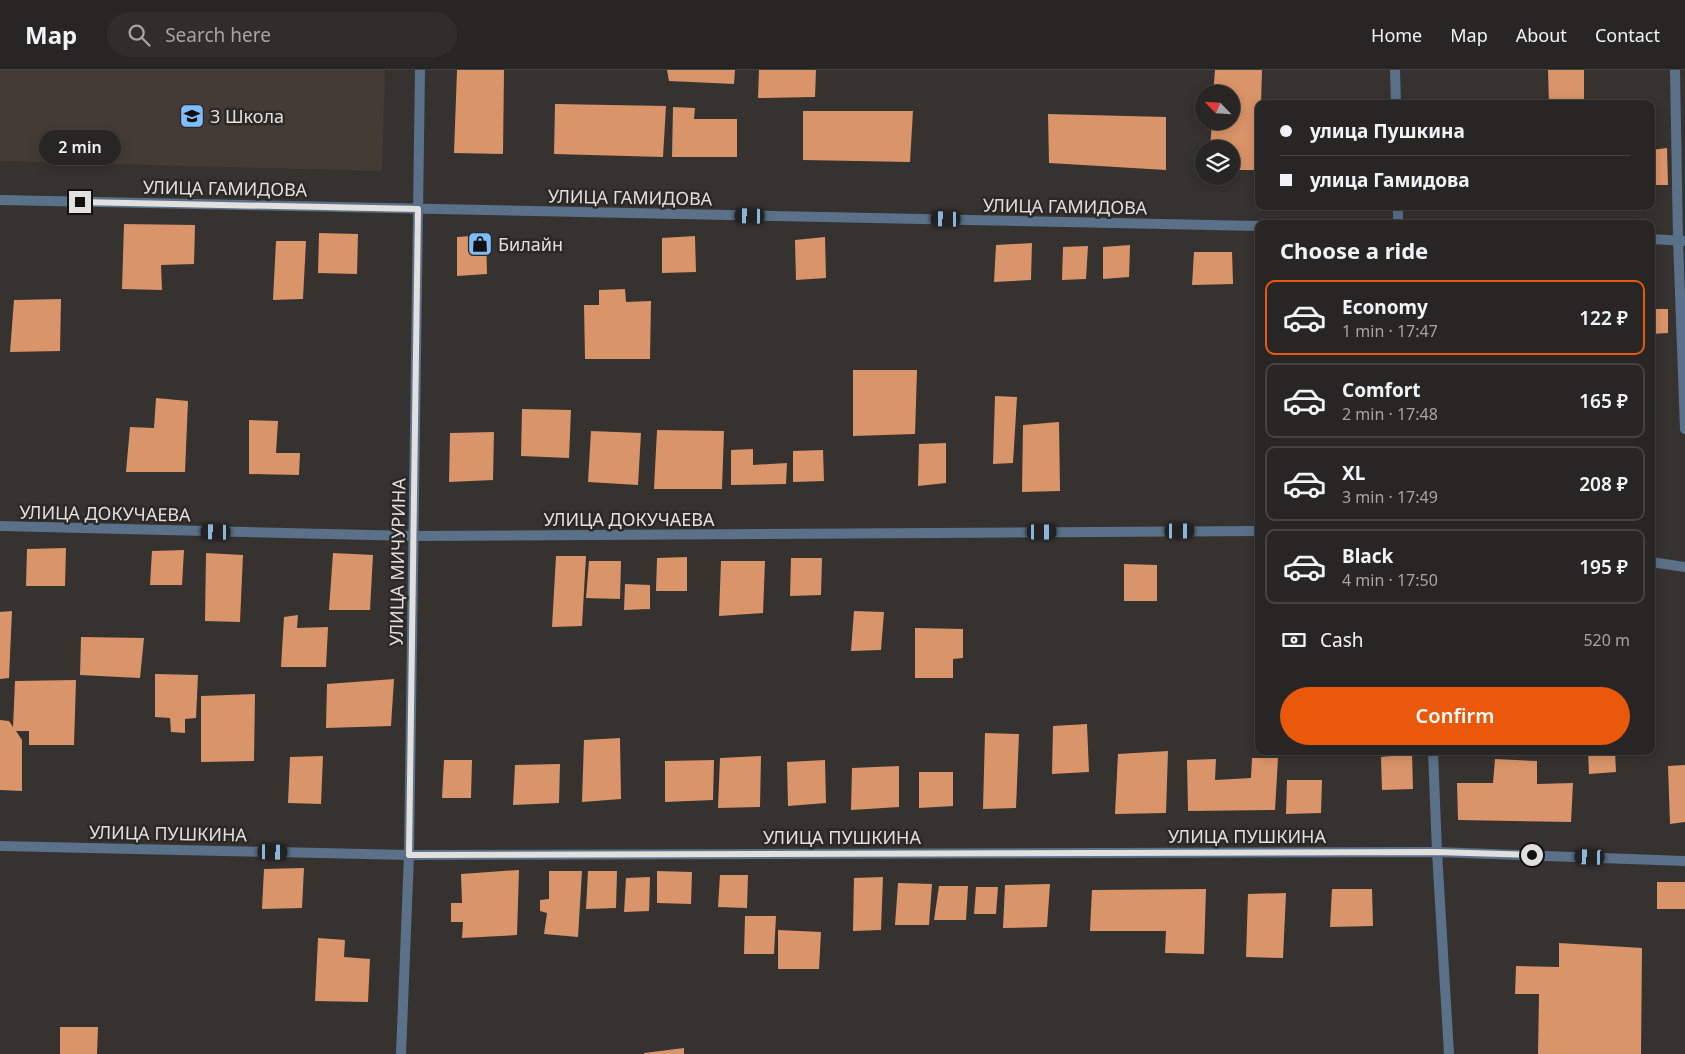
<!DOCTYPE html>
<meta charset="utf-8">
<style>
:root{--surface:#282624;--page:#302e2c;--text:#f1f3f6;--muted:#a5a5a6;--line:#444341;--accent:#ea580c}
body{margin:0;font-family:"Noto Sans",sans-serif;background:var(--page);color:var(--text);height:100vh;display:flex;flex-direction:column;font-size:19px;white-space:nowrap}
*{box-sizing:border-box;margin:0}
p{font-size:16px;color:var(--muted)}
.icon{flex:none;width:28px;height:28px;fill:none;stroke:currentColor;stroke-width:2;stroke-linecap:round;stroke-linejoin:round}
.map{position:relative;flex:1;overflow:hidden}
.panel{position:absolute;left:1255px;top:150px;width:400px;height:535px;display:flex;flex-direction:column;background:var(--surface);border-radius:10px;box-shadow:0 2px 12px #0003,0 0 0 1px var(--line)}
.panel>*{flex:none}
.top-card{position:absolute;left:1255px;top:30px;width:400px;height:110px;border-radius:10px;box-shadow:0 2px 12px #0003,0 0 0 1px var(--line);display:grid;align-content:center;height:110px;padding:0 25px;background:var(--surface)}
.needle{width:32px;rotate:295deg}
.tools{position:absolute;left:1195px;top:15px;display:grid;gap:10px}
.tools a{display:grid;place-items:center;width:45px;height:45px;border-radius:50%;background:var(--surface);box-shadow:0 2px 12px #0003,0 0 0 1px var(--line);font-size:25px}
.end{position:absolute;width:22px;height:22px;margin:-11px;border:6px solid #e2e0de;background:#111;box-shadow:0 0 0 2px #111}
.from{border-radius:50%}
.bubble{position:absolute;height:35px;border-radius:18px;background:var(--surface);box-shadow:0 2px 12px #0003,0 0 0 1px var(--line);font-size:16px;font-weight:600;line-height:35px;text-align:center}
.car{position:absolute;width:15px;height:30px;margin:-15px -8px;border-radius:6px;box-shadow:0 0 4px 1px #0007;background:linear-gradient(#222 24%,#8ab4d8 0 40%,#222 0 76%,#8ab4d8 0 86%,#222 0)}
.top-card b{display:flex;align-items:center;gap:18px;height:48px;font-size:19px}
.top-card b+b{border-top:1px solid var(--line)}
.top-card i{width:12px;height:12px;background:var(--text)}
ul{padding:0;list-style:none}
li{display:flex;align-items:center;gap:15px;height:75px;margin:0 10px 8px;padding:0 15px;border:2px solid var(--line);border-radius:10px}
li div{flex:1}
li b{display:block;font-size:19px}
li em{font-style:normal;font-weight:600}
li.active{border-color:var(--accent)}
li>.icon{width:45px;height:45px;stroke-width:1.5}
h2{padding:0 25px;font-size:22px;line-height:60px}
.pay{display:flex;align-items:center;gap:12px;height:55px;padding:0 25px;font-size:19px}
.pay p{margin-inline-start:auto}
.button{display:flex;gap:10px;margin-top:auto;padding:10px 25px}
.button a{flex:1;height:58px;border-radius:30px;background:var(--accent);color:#fff;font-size:20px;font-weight:600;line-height:58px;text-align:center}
header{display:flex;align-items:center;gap:30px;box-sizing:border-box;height:70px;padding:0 25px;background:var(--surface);border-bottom:1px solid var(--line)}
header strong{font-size:24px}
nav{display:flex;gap:28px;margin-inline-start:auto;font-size:18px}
.search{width:350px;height:45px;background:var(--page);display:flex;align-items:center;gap:12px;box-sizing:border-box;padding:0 18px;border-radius:28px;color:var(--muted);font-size:19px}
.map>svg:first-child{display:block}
.built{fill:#443b35}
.building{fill:#da9469}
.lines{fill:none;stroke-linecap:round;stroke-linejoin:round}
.minor{stroke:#5a7189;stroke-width:10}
.route{stroke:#e2e0de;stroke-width:6}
.labels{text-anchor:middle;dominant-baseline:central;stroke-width:5;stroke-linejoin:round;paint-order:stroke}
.poi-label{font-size:18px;fill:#e2e0de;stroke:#2c2826;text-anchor:start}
.street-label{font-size:18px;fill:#e2e0de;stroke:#2c2826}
</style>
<header>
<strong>Map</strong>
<div class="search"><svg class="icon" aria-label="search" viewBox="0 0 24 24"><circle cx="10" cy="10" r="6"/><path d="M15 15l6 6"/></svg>Search here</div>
<nav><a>Home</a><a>Map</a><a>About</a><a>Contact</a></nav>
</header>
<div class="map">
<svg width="1685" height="984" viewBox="0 0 1685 984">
<rect width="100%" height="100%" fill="#363230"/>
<polygon class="built" points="0,0 385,0 382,101 0,91"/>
<g class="building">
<polygon points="457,0 504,0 503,84 454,83"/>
<polygon points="667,0 735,0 734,14 669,11"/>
<polygon points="759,0 816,0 815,27 758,28"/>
<polygon points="1215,0 1262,0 1261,34 1259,34 1259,100 1231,100 1231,79 1210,79 1212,51 1231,51 1231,24 1213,24"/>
<polygon points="1548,0 1584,0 1584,34 1549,34"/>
<polygon points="555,34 666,36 663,87 554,84"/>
<polygon points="673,37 695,38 694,49 737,49 737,87 672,87"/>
<polygon points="803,41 913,41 910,92 803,90"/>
<polygon points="1048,44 1166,47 1166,100 1049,93"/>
<polygon points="1667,78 1668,115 1651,115 1651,80"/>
<polygon points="124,154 195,155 194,194 161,195 162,220 122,219"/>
<polygon points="319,163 358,164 357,204 318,203"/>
<polygon points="486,165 487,204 457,206 457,167"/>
<polygon points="695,166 696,202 662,203 662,168"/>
<polygon points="825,167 826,208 796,210 795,170"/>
<polygon points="276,171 306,171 303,229 273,230"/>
<polygon points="1032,173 1031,210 994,212 996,175"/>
<polygon points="1130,175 1129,207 1103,209 1103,177"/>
<polygon points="1088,176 1086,209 1062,210 1063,177"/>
<polygon points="1194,182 1232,182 1233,214 1192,215"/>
<polygon points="625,219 626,232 651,231 650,289 585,289 584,235 599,235 599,220"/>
<polygon points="61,229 60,281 10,282 14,230"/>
<polygon points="1651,239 1668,239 1668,263 1651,264"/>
<polygon points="853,300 917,300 915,364 853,366"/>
<polygon points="995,326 1017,327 1013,393 993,394"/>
<polygon points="156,328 188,331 185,402 126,402 130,357 154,358"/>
<polygon points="522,339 571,340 569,388 521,386"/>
<polygon points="249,350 278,351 276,383 300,383 299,405 249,404"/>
<polygon points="1059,352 1060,421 1022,422 1023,355"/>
<polygon points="657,360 724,361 722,419 654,419"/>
<polygon points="591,361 641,363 638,415 588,412"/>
<polygon points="494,362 493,410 449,412 450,363"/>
<polygon points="946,373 946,413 918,416 919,374"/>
<polygon points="753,379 753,395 787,393 786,414 731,415 731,380"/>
<polygon points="823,380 824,411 793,412 793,381"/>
<polygon points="66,478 65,516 26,516 27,479"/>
<polygon points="184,480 182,515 150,515 152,481"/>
<polygon points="206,483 243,485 240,552 205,551"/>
<polygon points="333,483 373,485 370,540 329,540"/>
<polygon points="556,486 586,486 582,556 552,557"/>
<polygon points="687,487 687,521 656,521 657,488"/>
<polygon points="791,488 822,488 821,525 790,526"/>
<polygon points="589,491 621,491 620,529 586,528"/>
<polygon points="721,491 765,491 763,543 719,546"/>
<polygon points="1124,494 1157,495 1157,531 1124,531"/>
<polygon points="625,514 650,515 650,539 624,540"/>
<polygon points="12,541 9,608 0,609 0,542"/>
<polygon points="854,541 884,542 881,580 851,581"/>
<polygon points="298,545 297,558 328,557 326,597 281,597 284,547"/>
<polygon points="915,558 963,559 963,588 953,589 953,608 915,608"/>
<polygon points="81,567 144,568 140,608 80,605"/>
<polygon points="155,604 198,605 196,648 185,649 185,663 171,662 170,648 155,647"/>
<polygon points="394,609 391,656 326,658 327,614"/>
<polygon points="76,610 74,675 29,675 29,661 16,661 22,670 22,721 0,720 0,650 9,651 13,657 15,611"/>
<polygon points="255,624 254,691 201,692 201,626"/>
<polygon points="1087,654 1089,702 1052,704 1053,656"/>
<polygon points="985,663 1019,664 1016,738 983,739"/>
<polygon points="620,668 621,729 582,732 584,670"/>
<polygon points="1168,681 1166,743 1115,744 1118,684"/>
<polygon points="1588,681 1615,681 1616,702 1589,704"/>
<polygon points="1412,684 1413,719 1382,720 1381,687"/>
<polygon points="323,686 321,734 288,733 290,687"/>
<polygon points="761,686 760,737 718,738 720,688"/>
<polygon points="1252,688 1278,688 1275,740 1188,741 1187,690 1216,689 1215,710 1251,708"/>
<polygon points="1495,689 1537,691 1537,714 1573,713 1571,752 1458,750 1457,713 1493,713"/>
<polygon points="444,690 472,690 471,728 442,728"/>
<polygon points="714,690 713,730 665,732 665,691"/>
<polygon points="825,690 826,733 788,736 787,692"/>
<polygon points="560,694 559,733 513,735 515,695"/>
<polygon points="1685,695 1685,752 1670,754 1668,696"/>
<polygon points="899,696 899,737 851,740 852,698"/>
<polygon points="919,702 953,702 953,736 919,738"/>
<polygon points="1287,710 1322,710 1321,743 1286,744"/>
<polygon points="304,798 302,838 262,839 264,799"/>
<polygon points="519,800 517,865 462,868 463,852 451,852 451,833 462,833 461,804"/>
<polygon points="549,801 582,801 578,867 544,864 547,843 540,841 540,830 549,829"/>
<polygon points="588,801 617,801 616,838 586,839"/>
<polygon points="657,801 692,802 691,834 657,833"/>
<polygon points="720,805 748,805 747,838 718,837"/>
<polygon points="650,807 649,841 624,842 626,808"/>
<polygon points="883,807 881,860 853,861 854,808"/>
<rect x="1657" y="812" width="28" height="27"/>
<polygon points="898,813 932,814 929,855 895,855"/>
<polygon points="1050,814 1047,857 1003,858 1005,815"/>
<polygon points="939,816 968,816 966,850 934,850"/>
<polygon points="976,817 998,817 996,844 974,844"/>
<polygon points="1206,819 1204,884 1165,883 1166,861 1090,861 1092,820"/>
<polygon points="1332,819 1372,819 1373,856 1330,857"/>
<polygon points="1286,823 1283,888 1246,887 1248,824"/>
<polygon points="745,846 776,846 774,884 744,884"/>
<polygon points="778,860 821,862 819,899 778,899"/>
<polygon points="318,868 345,870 344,887 370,889 368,932 315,931"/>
<polygon points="1559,873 1642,878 1641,984 1538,984 1539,924 1515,924 1516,896 1559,897"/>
<polygon points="60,957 98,957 97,984 60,984"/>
<polygon points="684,978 684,984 644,984 644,983"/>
</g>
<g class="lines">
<g class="minor">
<polyline points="1395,0 1396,34"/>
<polyline points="1675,0 1678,170 1685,359"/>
<polyline points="0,130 1259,156"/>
<polyline points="1398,136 1398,154"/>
<polyline points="1651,169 1685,171"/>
<polyline points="0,456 413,466 1259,461"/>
<polyline points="1651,492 1685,497"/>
<polyline points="1433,681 1437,782 1449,984"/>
<polyline points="0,776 409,785 1437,782 1685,791"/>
<polyline points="401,984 409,785 420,0"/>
</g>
</g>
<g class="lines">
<polyline class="route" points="80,132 418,139 409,785 1437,782 1532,785"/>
</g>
<defs>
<symbol id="school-square" viewBox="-11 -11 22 22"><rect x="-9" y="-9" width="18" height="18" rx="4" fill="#7fbdfa" stroke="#2c2826"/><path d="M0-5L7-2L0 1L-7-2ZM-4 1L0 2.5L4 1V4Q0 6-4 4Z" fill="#111"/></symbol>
<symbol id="shop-square" viewBox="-11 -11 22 22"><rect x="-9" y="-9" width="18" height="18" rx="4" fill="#7fbdfa" stroke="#2c2826"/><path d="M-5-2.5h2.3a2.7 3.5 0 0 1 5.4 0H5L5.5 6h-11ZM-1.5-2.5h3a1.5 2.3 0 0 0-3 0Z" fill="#111"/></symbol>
</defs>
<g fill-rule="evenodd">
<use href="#school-square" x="178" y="32" width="28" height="28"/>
<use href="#shop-square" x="466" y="160" width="28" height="28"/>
</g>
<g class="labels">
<g class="poi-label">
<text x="210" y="46">3 Школа</text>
<text x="498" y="174">Билайн</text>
</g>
<g class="street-label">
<text transform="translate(225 118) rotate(1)">УЛИЦА ГАМИДОВА</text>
<text transform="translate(630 127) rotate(1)">УЛИЦА ГАМИДОВА</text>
<text transform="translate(1065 136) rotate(1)">УЛИЦА ГАМИДОВА</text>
<text transform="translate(105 443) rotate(1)">УЛИЦА ДОКУЧАЕВА</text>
<text x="629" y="449">УЛИЦА ДОКУЧАЕВА</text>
<text transform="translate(397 492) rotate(-89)">УЛИЦА МИЧУРИНА</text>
<text transform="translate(168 763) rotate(1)">УЛИЦА ПУШКИНА</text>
<text x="1247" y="766">УЛИЦА ПУШКИНА</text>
<text x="842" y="767">УЛИЦА ПУШКИНА</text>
</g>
</g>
</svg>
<div class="tools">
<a><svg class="needle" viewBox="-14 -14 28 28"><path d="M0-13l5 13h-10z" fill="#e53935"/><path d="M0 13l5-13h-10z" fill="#a5a5a6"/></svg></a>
<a><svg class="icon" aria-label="layers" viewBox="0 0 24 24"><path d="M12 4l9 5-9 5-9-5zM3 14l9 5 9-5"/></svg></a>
</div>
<i class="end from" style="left:1532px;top:785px"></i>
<i class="end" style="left:80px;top:132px"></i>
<div class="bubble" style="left:39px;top:60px;width:82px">2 min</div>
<i class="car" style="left:750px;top:146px;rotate:271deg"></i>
<i class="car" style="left:946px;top:149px;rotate:271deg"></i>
<i class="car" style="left:1180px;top:461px;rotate:90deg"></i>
<i class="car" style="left:216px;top:462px;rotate:271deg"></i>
<i class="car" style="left:1042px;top:462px;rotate:90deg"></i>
<i class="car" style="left:273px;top:782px;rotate:91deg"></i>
<i class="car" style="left:1590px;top:787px;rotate:272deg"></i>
<div class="top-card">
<b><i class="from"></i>улица Пушкина</b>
<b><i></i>улица Гамидова</b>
</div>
<section class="panel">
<h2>Choose a ride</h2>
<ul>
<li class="active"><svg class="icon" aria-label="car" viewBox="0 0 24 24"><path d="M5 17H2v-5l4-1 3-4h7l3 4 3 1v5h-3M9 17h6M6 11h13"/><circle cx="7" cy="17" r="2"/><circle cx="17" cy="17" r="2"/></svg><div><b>Economy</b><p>1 min · 17:47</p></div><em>122 ₽</em></li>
<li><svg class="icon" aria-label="car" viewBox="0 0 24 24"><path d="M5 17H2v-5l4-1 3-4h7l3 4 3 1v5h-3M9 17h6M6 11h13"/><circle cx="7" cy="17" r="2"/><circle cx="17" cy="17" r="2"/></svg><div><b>Comfort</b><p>2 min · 17:48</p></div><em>165 ₽</em></li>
<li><svg class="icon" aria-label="car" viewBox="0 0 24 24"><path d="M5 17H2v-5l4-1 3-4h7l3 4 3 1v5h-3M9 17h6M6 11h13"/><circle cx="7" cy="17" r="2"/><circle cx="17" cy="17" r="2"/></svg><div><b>XL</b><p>3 min · 17:49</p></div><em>208 ₽</em></li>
<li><svg class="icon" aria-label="car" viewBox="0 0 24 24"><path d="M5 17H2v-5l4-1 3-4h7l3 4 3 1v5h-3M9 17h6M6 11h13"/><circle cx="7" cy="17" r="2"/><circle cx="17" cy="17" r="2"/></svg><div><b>Black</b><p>4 min · 17:50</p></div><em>195 ₽</em></li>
</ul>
<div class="pay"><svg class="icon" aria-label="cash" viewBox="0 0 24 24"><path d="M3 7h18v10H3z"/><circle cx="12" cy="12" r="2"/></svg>Cash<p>520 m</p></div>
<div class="button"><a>Confirm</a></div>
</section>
</div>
